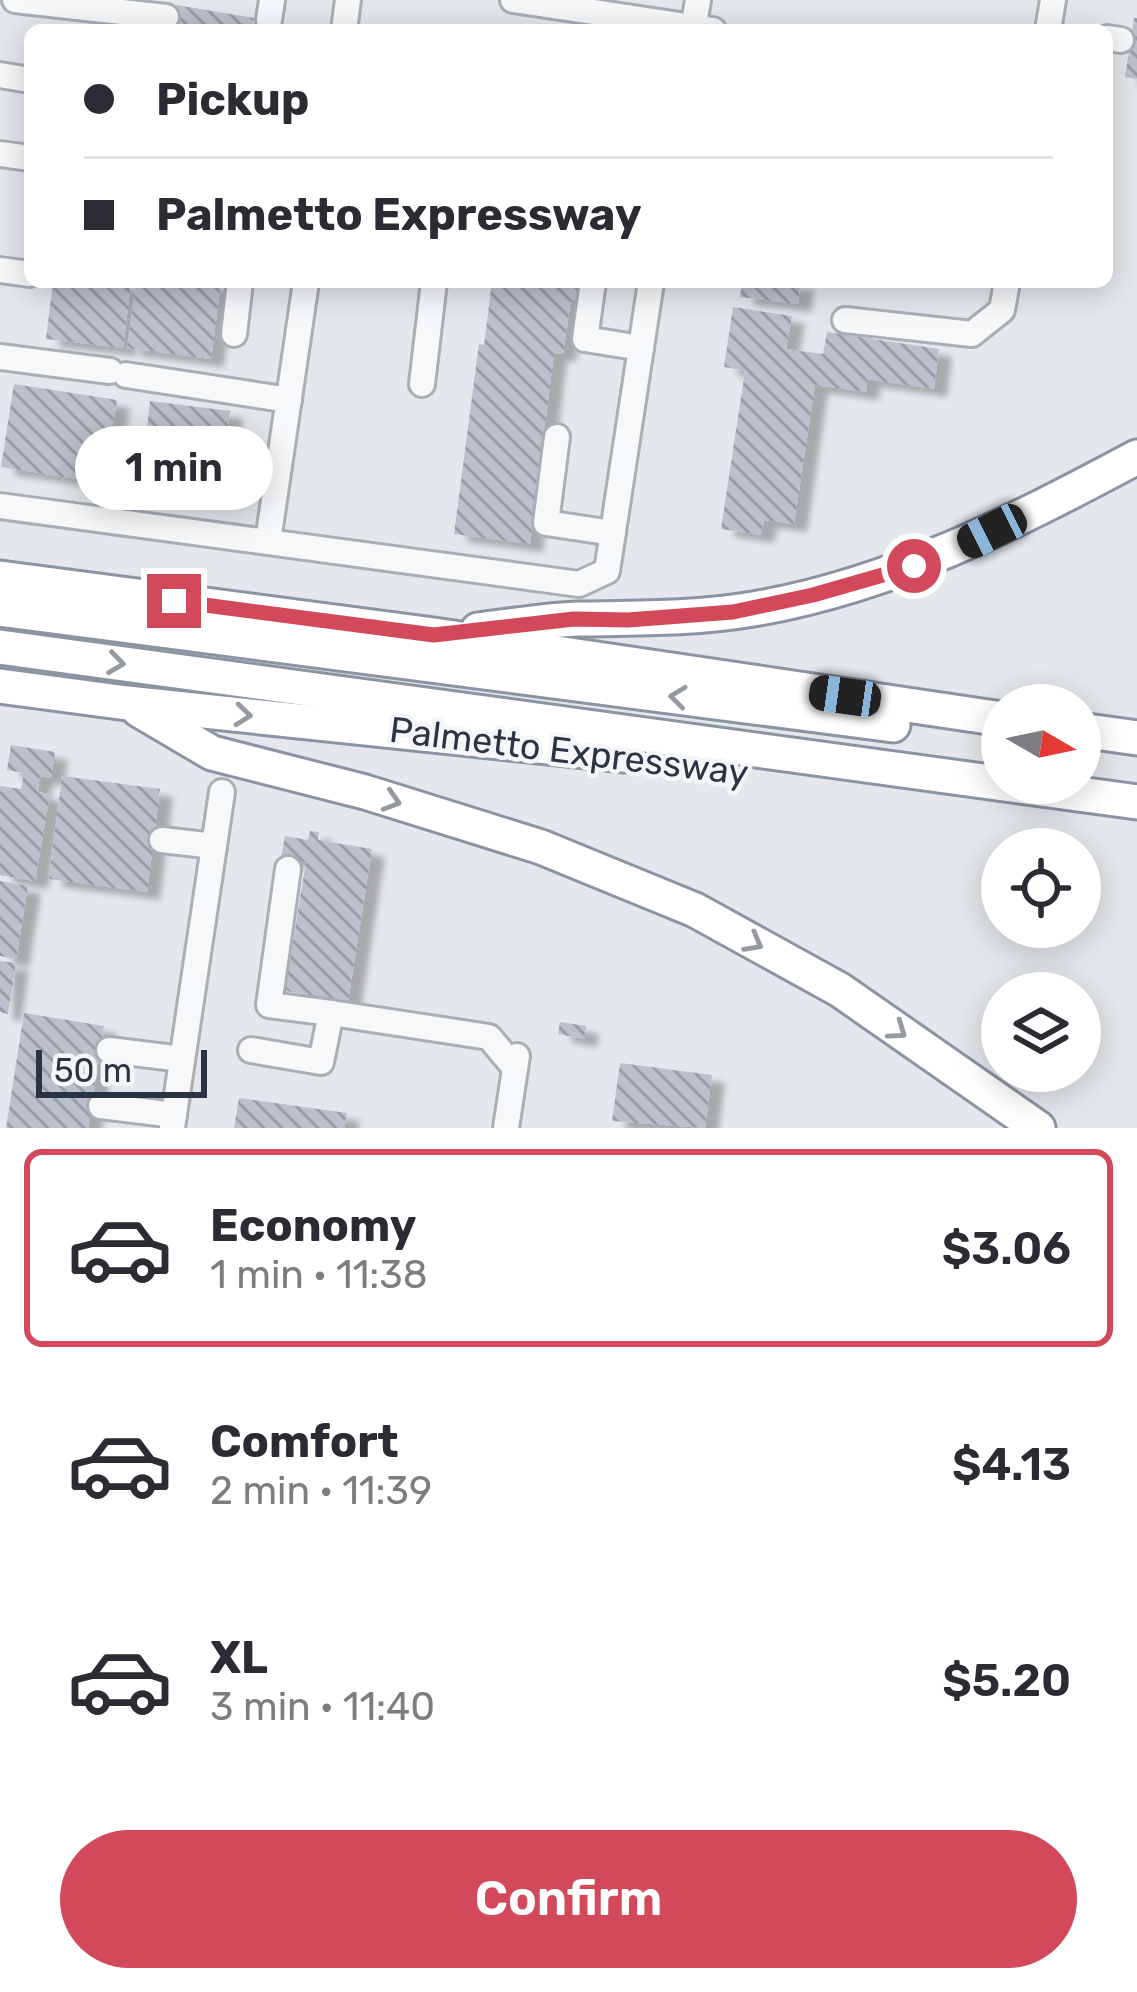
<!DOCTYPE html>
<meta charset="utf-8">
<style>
:root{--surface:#fff;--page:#f2f2f3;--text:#2b2b33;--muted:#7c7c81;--line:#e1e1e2;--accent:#d1495b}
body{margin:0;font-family:Rubik,sans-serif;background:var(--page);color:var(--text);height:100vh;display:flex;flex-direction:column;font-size:45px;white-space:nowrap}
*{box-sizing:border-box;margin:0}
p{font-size:39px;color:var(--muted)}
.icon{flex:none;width:66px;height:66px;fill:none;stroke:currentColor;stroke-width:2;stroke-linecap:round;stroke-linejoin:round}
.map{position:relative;height:1128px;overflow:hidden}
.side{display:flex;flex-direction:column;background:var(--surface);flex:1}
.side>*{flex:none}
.hud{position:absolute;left:24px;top:24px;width:1089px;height:264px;border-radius:18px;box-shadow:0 6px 30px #0003;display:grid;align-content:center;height:264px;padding:0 60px;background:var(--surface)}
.needle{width:78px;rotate:99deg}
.controls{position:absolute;left:981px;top:684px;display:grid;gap:24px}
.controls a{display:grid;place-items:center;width:120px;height:120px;border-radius:50%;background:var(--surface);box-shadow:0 6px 30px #0003;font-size:60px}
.scale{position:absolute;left:36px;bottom:30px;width:171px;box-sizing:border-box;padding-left:12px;border:6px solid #2b3445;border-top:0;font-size:33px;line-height:42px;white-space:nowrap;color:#2b3445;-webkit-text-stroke:9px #f4f6f9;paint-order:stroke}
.end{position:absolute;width:54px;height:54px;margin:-27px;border:15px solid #d1495b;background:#fff;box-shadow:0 0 0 6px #fff}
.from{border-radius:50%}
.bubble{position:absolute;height:84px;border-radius:42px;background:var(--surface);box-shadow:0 6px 30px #0003;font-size:39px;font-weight:600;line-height:84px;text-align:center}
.car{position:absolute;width:36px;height:72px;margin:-36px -18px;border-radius:15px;box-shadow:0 0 9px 3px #0007;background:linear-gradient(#222 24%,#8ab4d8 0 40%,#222 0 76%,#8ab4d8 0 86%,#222 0)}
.hud b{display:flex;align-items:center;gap:42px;height:114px;font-size:45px}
.hud b+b{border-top:3px solid var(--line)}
.hud i{width:30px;height:30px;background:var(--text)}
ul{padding:21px 0 0;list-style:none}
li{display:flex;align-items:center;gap:36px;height:198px;margin:0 24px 18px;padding:0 36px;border:6px solid transparent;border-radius:18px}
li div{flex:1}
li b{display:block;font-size:45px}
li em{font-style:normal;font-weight:600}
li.on{border-color:var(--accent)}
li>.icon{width:108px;height:108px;stroke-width:1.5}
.action{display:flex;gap:24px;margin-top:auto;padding:24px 60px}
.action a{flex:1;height:138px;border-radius:72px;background:var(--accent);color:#fff;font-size:48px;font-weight:600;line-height:138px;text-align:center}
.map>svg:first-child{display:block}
.building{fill:url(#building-back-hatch);filter:url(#shadow)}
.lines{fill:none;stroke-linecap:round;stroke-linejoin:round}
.minor-casing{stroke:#a9aeb7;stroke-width:30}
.highway-casing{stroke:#8b94a3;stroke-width:39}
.minor{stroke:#f7f8fa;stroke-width:24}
.highway{stroke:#fff;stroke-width:33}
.oneway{stroke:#959aa2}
.route{stroke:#d1495b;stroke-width:15}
.labels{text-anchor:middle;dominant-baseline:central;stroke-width:9;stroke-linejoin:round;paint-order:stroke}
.street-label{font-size:36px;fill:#2b3445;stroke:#f4f6f9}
</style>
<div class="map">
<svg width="1137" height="1128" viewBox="0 0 1137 1128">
<defs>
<pattern id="building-back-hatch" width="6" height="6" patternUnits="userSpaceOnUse" patternTransform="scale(3)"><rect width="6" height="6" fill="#bbc0ca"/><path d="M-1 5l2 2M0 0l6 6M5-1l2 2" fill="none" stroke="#989da6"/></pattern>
<filter id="shadow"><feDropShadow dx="13" dy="8" stdDeviation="3" flood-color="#0004"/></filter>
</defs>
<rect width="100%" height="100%" fill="#e4e7ec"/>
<g class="building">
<polygon points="176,5 254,18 252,30 172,30"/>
<polygon points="1134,18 1137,18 1137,79 1125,77"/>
<polygon points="53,282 131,282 123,348 46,339"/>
<polygon points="136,282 221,282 211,359 127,348"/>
<polygon points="492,282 584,282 581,300 571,299 563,354 554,353 530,544 454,534 479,344 484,345"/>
<polygon points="742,282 801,282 798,304 740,297"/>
<polygon points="733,307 792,316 786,349 823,354 827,332 939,349 934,389 867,379 866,392 815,385 794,524 764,520 761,535 721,529 745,371 724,367"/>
<polygon points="14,384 117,400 103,483 1,467"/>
<polygon points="150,401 230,411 220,492 141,482"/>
<polygon points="11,745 55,752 51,778 40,776 37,792 50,794 35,881 0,875 0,786 21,789 24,773 7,770"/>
<polygon points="62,776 160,789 147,892 49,879"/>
<polygon points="310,831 319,832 318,840 372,849 348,1001 285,991 306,862 281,858 285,836 308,840"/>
<polygon points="0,881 28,886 16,959 0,956"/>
<polygon points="0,961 16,963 8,1014 0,1012"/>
<polygon points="24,1013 104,1026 88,1128 6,1128"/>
<polygon points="560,1022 586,1026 584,1039 558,1034"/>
<polygon points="620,1063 712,1075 705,1128 612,1121"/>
<polygon points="239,1098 347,1113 344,1128 234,1128"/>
</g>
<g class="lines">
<defs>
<g id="minor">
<polyline points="15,0 166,17"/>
<polyline points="513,0 713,30"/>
<polyline points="269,20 272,0"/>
<polyline points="344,30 348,0"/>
<polyline points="693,30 698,0"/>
<polyline points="1048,30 1053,0"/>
<polyline points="1107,38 1121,40"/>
<polyline points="0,75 30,80"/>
<polyline points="0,154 30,158"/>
<polyline points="0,270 30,274"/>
<polyline points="593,282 585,339 641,348"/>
<polyline points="845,320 972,334 1002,310 1007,282"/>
<polyline points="234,334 240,282"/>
<polyline points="0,357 110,371"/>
<polyline points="126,375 289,400"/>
<polyline points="422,384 434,282"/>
<polyline points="557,437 546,523 613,533"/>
<polyline points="0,506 579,584 607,571 651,282"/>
<polyline points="268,541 306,282"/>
<polyline points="162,840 214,846"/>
<polyline points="288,869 269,1005 331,1013"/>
<polyline points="109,1050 182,1059"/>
<polyline points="251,1050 321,1062 331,1013 489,1037 515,1068"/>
<polyline points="101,1106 174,1115"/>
<polyline points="172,1128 222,792"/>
<polyline points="506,1128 517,1056"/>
</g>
<g id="highway">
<polyline points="0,578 434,635 1002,719"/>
<polyline points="0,609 893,725"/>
<path d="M478,630c33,-4 67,-10 101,-11 58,-1 116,0 174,-10 138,-23 262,-87 384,-152"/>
<polyline points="0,647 1137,802"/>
<polyline points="0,686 127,703 624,755"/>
<polyline points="139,710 212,753 365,792 541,847 695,910 840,990 1038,1128"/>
<polyline points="1080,730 1137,738"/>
</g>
</defs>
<use href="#minor" class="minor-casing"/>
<use href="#highway" class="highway-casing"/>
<use href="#minor" class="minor"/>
<use href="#highway" class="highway"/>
</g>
<defs><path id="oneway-chevron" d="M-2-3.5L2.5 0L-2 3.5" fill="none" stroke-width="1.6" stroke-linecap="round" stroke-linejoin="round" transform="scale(3)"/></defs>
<g class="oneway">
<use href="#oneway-chevron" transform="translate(116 663) rotate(8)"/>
<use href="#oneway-chevron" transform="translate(678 697) rotate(-173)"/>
<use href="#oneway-chevron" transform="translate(243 715) rotate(6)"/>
<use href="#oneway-chevron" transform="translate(392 801) rotate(17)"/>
<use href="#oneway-chevron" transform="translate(754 943) rotate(29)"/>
<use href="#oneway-chevron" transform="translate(898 1031) rotate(35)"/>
</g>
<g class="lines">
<polyline class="route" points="174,601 434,635 574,619 628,620 733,612 813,595 914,566"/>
</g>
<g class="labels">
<g class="street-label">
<text transform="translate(569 751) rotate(7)">Palmetto Expressway</text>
</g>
</g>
</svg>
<div class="controls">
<a><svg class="needle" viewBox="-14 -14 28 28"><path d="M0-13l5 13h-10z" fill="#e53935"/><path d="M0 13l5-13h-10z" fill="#7c7c81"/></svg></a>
<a><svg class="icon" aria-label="locate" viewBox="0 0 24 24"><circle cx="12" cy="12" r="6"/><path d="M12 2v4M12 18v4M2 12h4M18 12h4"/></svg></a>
<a><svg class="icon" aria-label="layers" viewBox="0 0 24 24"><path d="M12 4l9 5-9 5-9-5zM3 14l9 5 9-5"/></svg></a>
</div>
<div class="scale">50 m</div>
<i class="end from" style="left:914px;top:566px"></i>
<i class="end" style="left:174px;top:601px"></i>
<div class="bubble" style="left:75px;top:426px;width:198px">1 min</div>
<i class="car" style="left:992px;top:531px;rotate:243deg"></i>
<i class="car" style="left:845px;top:696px;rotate:278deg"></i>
<div class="hud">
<b><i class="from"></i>Pickup</b>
<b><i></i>Palmetto Expressway</b>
</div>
</div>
<section class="side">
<ul>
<li class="on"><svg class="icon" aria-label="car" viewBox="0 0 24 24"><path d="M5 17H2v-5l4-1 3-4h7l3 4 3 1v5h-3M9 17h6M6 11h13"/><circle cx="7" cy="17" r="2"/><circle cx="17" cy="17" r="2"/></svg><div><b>Economy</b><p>1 min · 11:38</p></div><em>$3.06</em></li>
<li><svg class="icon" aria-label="car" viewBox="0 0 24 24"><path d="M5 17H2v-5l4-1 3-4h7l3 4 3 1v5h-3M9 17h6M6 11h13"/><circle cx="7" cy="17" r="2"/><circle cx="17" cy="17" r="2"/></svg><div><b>Comfort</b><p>2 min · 11:39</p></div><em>$4.13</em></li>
<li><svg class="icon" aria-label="car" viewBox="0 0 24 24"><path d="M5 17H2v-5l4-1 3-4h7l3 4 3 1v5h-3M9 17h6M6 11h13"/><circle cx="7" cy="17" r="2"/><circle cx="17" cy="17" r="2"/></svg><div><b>XL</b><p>3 min · 11:40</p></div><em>$5.20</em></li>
</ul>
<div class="action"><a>Confirm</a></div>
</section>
